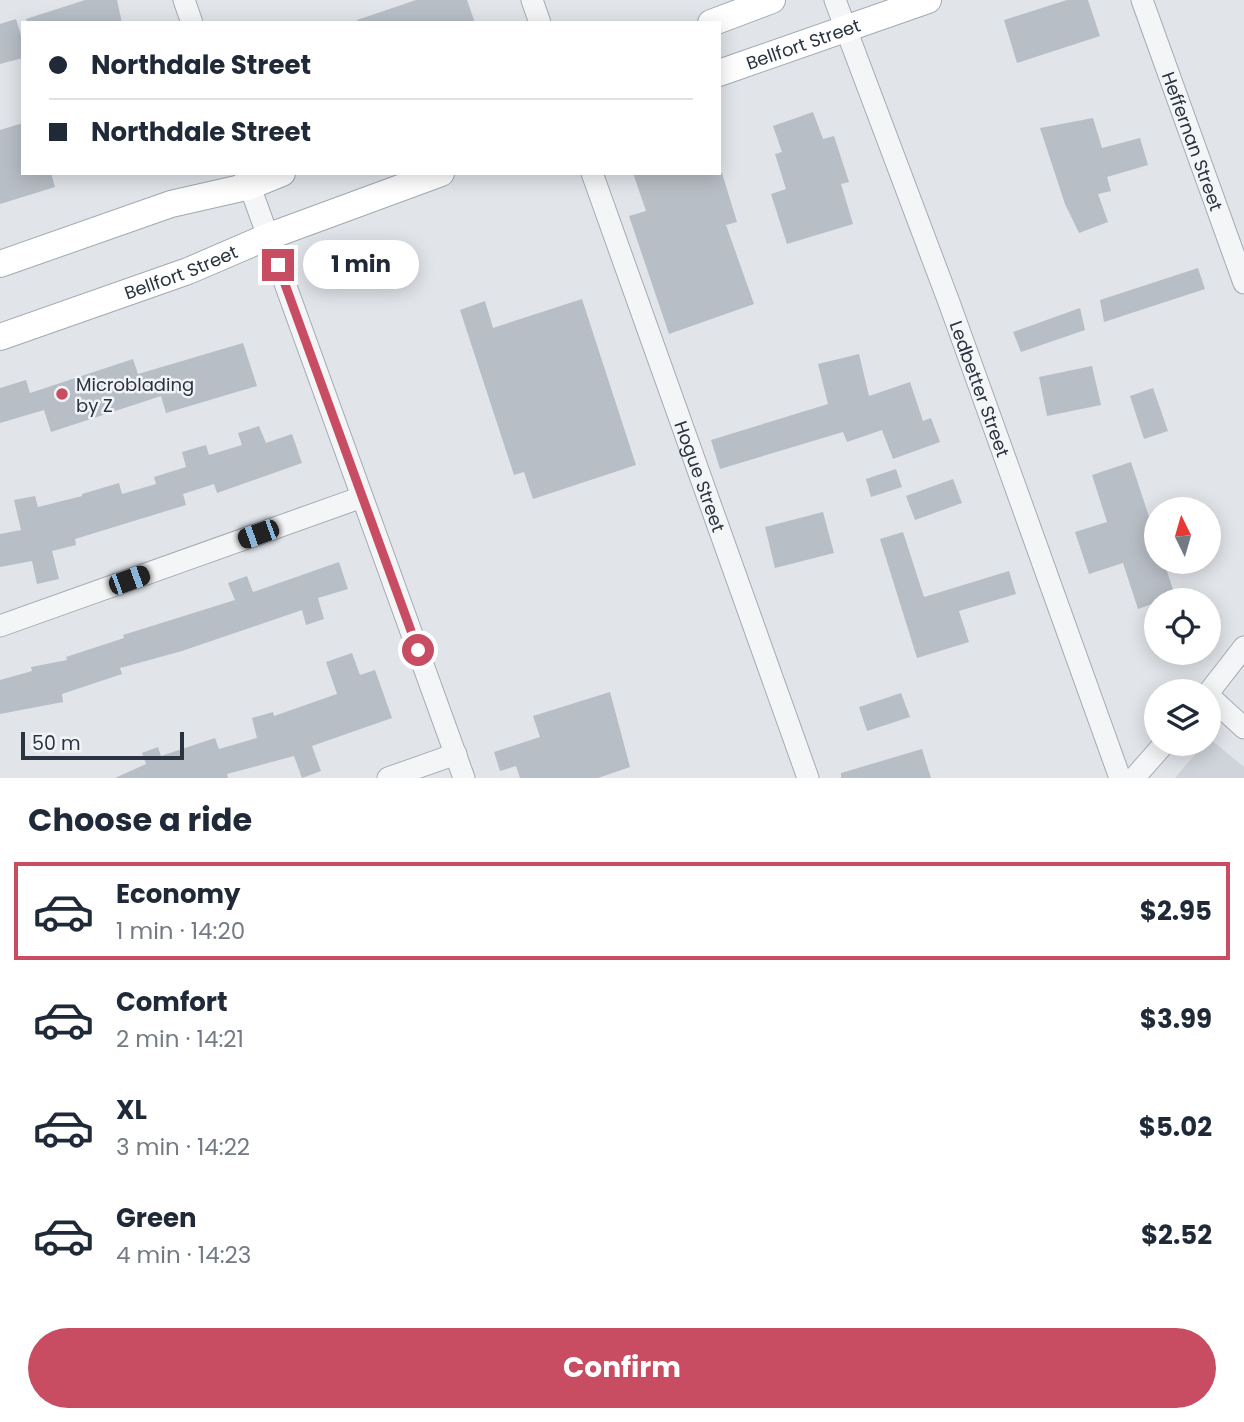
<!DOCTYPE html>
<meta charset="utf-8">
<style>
:root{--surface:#fff;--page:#f2f2f3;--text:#1f2937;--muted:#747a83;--line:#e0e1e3;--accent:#c84c62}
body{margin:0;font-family:Poppins,sans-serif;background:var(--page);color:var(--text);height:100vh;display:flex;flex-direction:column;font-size:26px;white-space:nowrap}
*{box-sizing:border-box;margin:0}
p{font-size:23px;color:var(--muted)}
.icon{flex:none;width:38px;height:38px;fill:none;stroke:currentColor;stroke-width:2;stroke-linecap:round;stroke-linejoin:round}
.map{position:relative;height:778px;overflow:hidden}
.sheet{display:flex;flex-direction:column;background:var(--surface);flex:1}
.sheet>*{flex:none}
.guide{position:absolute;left:21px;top:21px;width:700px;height:154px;border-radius:0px;box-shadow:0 4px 18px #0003;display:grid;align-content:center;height:154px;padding:0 28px;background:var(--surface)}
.needle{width:46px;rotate:355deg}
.controls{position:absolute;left:1144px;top:497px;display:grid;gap:14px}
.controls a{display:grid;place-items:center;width:77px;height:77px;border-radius:50%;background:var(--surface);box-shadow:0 4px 18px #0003;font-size:35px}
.scale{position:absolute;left:21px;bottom:18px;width:163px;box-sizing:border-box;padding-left:7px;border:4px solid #2a3340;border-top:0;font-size:19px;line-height:24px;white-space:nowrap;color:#2a3340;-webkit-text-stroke:5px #f1f3f7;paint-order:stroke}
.end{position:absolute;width:32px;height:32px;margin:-16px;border:9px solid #c84c62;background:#fff;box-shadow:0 0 0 4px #fff}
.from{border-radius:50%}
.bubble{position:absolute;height:49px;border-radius:24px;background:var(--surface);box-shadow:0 4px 18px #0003;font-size:23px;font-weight:700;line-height:49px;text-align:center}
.car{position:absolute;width:21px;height:42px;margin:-21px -10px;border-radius:9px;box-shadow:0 0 5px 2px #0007;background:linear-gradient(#222 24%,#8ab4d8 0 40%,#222 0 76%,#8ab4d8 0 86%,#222 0)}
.guide b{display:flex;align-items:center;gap:24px;height:66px;font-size:26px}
.guide b+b{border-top:2px solid var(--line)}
.guide i{width:18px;height:18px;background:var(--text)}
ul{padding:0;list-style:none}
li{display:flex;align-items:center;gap:21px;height:98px;margin:0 14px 10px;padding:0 14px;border:4px solid transparent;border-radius:0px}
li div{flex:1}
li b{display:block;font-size:26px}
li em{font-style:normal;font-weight:700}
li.selected{border-color:var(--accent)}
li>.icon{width:63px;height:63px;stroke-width:1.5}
h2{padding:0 28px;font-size:32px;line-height:84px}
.cta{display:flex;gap:14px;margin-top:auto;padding:14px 28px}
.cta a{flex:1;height:80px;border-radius:42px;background:var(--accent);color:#fff;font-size:28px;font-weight:700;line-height:80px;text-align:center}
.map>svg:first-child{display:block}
.built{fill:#cfd4db}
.building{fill:#b8bec6}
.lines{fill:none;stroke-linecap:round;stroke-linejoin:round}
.minor-casing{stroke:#a6abb3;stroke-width:23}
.major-casing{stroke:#a1a9b4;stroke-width:28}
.minor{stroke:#f4f5f7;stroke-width:21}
.major{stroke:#fff;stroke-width:26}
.route{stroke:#c84c62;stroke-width:9}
.poi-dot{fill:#c84c62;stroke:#f1f3f7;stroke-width:2.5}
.labels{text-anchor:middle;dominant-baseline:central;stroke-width:5;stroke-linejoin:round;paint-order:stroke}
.street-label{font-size:18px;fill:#2a3340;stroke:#f1f3f7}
.poi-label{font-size:18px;fill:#2a3340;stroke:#f1f3f7;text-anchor:start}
</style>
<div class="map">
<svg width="1244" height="778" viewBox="0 0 1244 778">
<rect width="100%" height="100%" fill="#e1e4e9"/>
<polygon class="built" points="1209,738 1244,767 1244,778 1175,778 1204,744 1209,744"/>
<g class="building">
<polygon points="85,0 117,0 122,23 27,23 26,19"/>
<polygon points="416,0 467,0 475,23 358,23 357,20"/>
<polygon points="1067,0 1088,0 1100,36 1017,63 1004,20"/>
<polygon points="16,19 23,42 23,58 0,64 0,24"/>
<polygon points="813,112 823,139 834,136 849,182 841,184 853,224 787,244 771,194 786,189 775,154 782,152 773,126"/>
<polygon points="1093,118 1102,148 1140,138 1148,165 1107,177 1111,191 1098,194 1108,222 1079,233 1065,204 1040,128"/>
<polygon points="23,123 23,173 51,173 55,187 0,204 0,130"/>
<polygon points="633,173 722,173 737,222 726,225 754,304 669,334 629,216 646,211"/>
<polygon points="1198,268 1205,289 1104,322 1100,300"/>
<polygon points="582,299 636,465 533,499 524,472 514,475 460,310 485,301 493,328"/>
<polygon points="1080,308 1085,330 1021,352 1013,332"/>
<polygon points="243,343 257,386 166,413 161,396 51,432 44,410 0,423 0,388 26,380 30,393 133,359 138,374"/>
<polygon points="859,354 869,396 910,382 923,421 931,418 940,442 893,459 882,430 847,442 843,432 720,469 711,440 828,404 818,364"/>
<polygon points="1092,366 1101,405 1047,416 1039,377"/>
<polygon points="1153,388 1168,431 1144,439 1130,396"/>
<polygon points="259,426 266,443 292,434 302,463 217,493 214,484 183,494 186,505 75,539 76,545 52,551 59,579 37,584 32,561 0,567 0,534 21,530 14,500 35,496 38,507 82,496 82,494 119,483 122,494 156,484 154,477 186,467 182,452 206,445 209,455 242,445 238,433"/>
<polygon points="1131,462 1157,541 1157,562 1164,562 1175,596 1138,609 1123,563 1089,574 1075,532 1107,522 1092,475"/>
<polygon points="896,469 902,487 871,497 866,479"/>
<polygon points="953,479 962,503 915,520 906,496"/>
<polygon points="823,512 834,553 775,568 765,527"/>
<polygon points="903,532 924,597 1009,571 1016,594 959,611 969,642 917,658 880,539"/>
<polygon points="339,562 348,589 318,598 324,619 306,625 302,610 182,651 120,668 122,674 62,694 63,702 0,714 0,680 32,671 31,667 67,660 66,657 124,638 123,635 235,600 228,583 247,576 253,592"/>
<polygon points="352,653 360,675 375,670 392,718 312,746 321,771 302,778 294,756 227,774 228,778 115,778 146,764 142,753 158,747 161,756 215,738 219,749 257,738 252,718 273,712 274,716 337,694 326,662"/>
<polygon points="610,692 630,767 598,778 520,778 516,766 500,771 494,752 540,737 533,716"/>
<polygon points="901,693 910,717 867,731 859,707"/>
<polygon points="922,749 931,778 841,778 841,773"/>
</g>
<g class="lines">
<defs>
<g id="minor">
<polyline points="184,0 192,23"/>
<polyline points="532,0 540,23"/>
<path id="s1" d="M835,0l115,305 170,473"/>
<path id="s2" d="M1142,0l102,283"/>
<polyline points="245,173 464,778"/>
<path id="s3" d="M592,173l216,605"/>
<polyline points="0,626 362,497"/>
<polyline points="1209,692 1244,647"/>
<polyline points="1209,696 1244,728"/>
<polyline points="388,778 456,754"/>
<polyline points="1134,778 1164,744"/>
</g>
<g id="major">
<polyline points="711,23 772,0"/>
<path id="s4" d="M719,73l209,-73"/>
<polyline points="0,264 171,204 250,186 282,173"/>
<path id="s5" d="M0,337l188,-66 79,-34 174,-64"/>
</g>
</defs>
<use href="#minor" class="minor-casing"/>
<use href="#major" class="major-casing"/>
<use href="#minor" class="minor"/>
<use href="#major" class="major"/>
</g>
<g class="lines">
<polyline class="route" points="278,265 418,650"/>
</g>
<circle class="poi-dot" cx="62" cy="394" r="7"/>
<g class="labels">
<g class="street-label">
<text stroke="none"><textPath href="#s4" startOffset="89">Bellfort Street</textPath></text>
<text stroke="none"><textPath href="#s2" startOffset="150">Heffernan Street</textPath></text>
<text stroke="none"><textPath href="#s5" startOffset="192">Bellfort Street</textPath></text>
<text stroke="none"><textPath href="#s1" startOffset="415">Ledbetter Street</textPath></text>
<text stroke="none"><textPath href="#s3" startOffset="322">Hogue Street</textPath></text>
</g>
<g class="poi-label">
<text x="76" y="384">Microblading<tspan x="76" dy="21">by Z</tspan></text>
</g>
</g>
</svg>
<div class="controls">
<a><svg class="needle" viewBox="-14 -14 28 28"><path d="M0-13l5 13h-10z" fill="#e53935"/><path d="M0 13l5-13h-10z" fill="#747a83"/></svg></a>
<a><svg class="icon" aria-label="locate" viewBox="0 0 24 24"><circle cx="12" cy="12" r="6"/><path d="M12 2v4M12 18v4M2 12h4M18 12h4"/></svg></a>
<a><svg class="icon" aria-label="layers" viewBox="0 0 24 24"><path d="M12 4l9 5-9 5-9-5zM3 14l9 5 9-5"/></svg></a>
</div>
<div class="scale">50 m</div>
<i class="end from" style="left:418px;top:650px"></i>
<i class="end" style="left:278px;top:265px"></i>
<div class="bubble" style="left:303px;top:240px;width:116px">1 min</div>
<i class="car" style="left:258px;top:534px;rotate:250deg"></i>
<i class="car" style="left:129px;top:580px;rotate:70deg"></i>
<div class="guide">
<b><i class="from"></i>Northdale Street</b>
<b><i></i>Northdale Street</b>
</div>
</div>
<section class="sheet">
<h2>Choose a ride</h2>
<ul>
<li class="selected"><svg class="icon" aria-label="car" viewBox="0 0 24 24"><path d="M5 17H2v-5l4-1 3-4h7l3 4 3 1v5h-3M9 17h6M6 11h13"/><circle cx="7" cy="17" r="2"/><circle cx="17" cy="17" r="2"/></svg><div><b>Economy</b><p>1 min · 14:20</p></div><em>$2.95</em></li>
<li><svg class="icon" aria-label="car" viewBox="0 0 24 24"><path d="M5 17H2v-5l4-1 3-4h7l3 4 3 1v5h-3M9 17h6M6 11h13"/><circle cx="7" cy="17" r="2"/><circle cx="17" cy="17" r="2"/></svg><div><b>Comfort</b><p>2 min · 14:21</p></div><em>$3.99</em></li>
<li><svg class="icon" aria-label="car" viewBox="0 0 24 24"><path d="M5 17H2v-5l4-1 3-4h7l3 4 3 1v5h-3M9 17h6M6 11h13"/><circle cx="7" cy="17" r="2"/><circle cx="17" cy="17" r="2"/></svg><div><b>XL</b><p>3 min · 14:22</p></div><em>$5.02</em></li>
<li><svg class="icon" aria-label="car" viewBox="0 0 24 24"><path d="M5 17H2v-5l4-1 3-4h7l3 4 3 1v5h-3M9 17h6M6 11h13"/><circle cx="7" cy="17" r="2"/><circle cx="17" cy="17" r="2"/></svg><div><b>Green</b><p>4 min · 14:23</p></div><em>$2.52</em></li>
</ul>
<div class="cta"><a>Confirm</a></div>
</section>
